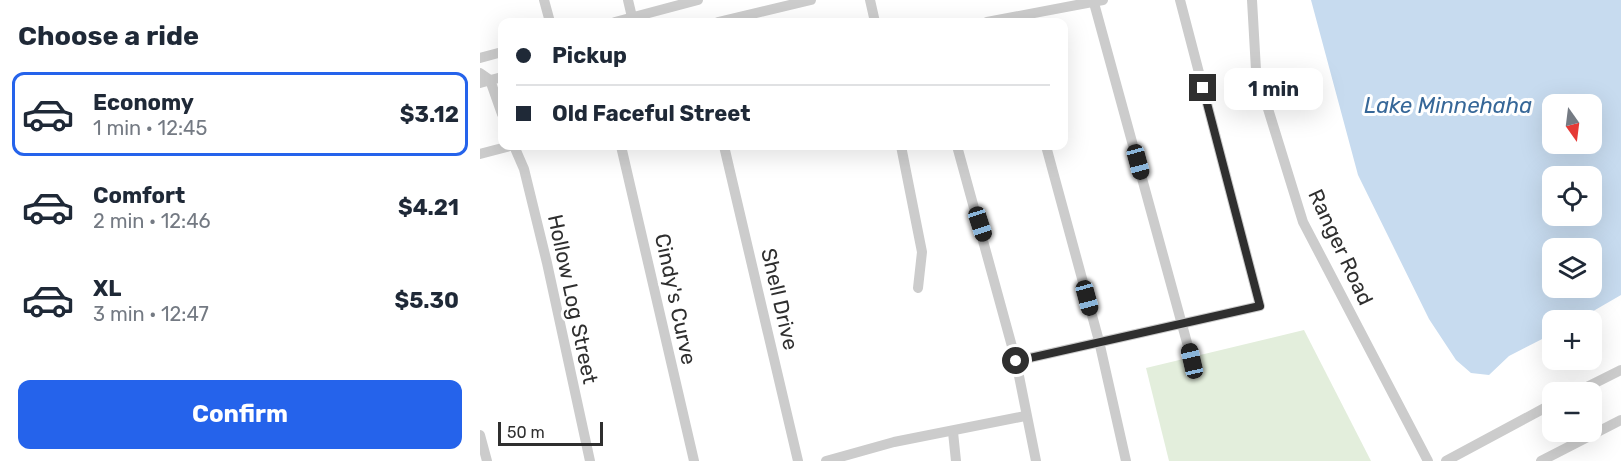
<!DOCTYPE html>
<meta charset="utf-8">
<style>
:root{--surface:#fff;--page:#f6f6f7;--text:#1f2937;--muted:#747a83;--line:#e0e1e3;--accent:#2563eb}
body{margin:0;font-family:Rubik,sans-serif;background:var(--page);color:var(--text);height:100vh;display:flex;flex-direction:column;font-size:22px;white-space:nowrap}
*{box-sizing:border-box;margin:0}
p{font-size:20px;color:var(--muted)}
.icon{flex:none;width:33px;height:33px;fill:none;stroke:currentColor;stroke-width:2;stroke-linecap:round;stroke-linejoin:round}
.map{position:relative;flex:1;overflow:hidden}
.panel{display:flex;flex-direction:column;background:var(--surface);width:480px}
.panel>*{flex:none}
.top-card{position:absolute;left:18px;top:18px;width:570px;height:132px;border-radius:12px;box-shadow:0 6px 24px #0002;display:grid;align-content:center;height:132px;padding:0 18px;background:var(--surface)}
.needle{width:39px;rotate:166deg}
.tools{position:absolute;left:1062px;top:94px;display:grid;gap:12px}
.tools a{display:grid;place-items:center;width:60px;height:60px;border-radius:12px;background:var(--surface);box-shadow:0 6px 24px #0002;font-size:30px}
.scale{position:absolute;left:18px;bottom:15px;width:105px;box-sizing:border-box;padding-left:6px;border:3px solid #2f2f2f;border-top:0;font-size:16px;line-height:21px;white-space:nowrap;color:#2f2f2f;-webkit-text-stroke:4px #fff;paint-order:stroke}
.end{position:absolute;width:27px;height:27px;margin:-14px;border:8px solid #2f2f2f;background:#fff;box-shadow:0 0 0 3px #fff}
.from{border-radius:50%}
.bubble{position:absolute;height:42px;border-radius:12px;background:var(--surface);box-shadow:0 6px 24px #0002;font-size:20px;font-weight:700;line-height:42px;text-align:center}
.car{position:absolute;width:18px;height:36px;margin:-18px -9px;border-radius:8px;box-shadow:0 0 4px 2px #0007;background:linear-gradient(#222 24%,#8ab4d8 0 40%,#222 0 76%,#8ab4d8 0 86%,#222 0)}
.top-card b{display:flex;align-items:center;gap:21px;height:57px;font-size:22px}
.top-card b+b{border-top:2px solid var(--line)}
.top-card i{width:15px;height:15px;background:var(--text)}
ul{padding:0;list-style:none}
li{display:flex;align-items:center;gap:18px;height:84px;margin:0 12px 9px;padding:0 6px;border:3px solid transparent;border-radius:12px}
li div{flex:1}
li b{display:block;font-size:22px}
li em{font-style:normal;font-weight:700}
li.on{border-color:var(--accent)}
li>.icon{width:54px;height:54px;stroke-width:1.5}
h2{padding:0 18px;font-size:27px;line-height:72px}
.cta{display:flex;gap:12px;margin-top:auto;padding:12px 18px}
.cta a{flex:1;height:69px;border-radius:12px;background:var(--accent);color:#fff;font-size:24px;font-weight:700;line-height:69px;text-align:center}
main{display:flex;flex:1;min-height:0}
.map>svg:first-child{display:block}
.green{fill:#e3eedc}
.water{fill:#c7dbef;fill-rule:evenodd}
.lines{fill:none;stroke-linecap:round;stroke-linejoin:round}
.street{stroke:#ccc;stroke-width:10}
.route{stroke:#2f2f2f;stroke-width:8}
.labels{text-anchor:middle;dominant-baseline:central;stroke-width:6;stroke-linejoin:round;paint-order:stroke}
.street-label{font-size:21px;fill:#2f2f2f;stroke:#fff}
.water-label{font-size:22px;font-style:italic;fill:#366798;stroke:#fff}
</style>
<main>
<section class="panel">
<h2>Choose a ride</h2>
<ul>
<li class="on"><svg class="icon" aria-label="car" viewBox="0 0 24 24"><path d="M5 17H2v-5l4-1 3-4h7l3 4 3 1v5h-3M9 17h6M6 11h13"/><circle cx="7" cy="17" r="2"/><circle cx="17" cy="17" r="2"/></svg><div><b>Economy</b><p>1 min · 12:45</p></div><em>$3.12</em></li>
<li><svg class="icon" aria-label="car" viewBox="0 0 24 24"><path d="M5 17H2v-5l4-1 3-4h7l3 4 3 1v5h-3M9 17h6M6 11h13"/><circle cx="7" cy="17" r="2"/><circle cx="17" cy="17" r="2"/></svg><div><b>Comfort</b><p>2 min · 12:46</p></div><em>$4.21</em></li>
<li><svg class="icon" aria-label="car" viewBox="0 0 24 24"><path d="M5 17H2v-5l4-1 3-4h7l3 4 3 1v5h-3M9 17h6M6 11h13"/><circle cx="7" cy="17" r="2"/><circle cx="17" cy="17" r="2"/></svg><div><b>XL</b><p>3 min · 12:47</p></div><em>$5.30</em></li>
</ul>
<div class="cta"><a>Confirm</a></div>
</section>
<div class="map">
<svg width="1141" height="461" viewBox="0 0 1141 461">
<rect width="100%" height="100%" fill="#fff"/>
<polygon class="green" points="824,330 891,461 689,461 666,368"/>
<path class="water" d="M831,0h310v295l-45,26h-24v13l-43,22 -20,19 -18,-2 -15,-13 -27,-41 -71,-144zM1072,105h40v39h-40zM1072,177h40v39h-40zM1072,249h40v39h-40z"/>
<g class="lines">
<g class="street">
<polyline points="64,0 70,22"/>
<polyline points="148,0 152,17"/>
<polyline points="390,0 395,22"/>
<polyline points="772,0 776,70 823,222 948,461"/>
<polyline points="614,3 712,361"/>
<polyline points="135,22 218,0"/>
<polyline points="238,22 331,0"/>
<polyline points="507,22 623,0"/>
<polyline points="0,58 22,52"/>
<polyline points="0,73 10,80 22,114"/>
<polyline points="0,83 22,77"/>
<polyline points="34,146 44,169 67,263 110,461"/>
<polyline points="141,146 214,461"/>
<polyline points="244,146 318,461"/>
<polyline points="421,146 442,252 438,288"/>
<polyline points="477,146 536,361 556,461"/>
<polyline points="566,146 619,341 646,461"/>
<polyline points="0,154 30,146"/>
<polyline points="536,361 780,306 700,0"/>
<polyline points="1095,393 1141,370"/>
<polyline points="473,432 476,461"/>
<polyline points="0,435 7,461"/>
<polyline points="346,461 414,442 545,416"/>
<polyline points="966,461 1072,404"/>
<polyline points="1061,461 1141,420"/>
</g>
</g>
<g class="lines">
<polyline class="route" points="536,361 780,306 723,88"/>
</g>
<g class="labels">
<g class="street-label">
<text transform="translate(861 247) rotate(65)">Ranger Road</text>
<text transform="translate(93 299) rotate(78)">Hollow Log Street</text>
<text transform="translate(196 299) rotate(78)">Cindy's Curve</text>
<text transform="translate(300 299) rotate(77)">Shell Drive</text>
</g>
<g class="water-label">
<text x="968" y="105">Lake Minnehaha</text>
</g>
</g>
</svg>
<div class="tools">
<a><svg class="needle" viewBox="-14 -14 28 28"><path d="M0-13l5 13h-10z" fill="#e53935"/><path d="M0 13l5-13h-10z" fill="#747a83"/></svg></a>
<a><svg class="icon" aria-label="locate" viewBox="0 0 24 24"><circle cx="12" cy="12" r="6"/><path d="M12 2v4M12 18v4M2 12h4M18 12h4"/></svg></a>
<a><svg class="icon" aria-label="layers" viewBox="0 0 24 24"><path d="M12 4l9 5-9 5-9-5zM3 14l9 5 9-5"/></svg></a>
<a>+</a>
<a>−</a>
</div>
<div class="scale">50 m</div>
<i class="end from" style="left:536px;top:361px"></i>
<i class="end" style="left:723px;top:88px"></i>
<div class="bubble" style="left:744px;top:68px;width:99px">1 min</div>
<i class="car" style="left:658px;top:162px;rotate:165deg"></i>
<i class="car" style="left:500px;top:224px;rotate:162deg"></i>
<i class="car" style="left:607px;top:298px;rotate:165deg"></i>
<i class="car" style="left:712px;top:361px;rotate:347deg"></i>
<div class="top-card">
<b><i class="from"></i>Pickup</b>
<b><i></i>Old Faceful Street</b>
</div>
</div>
</main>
